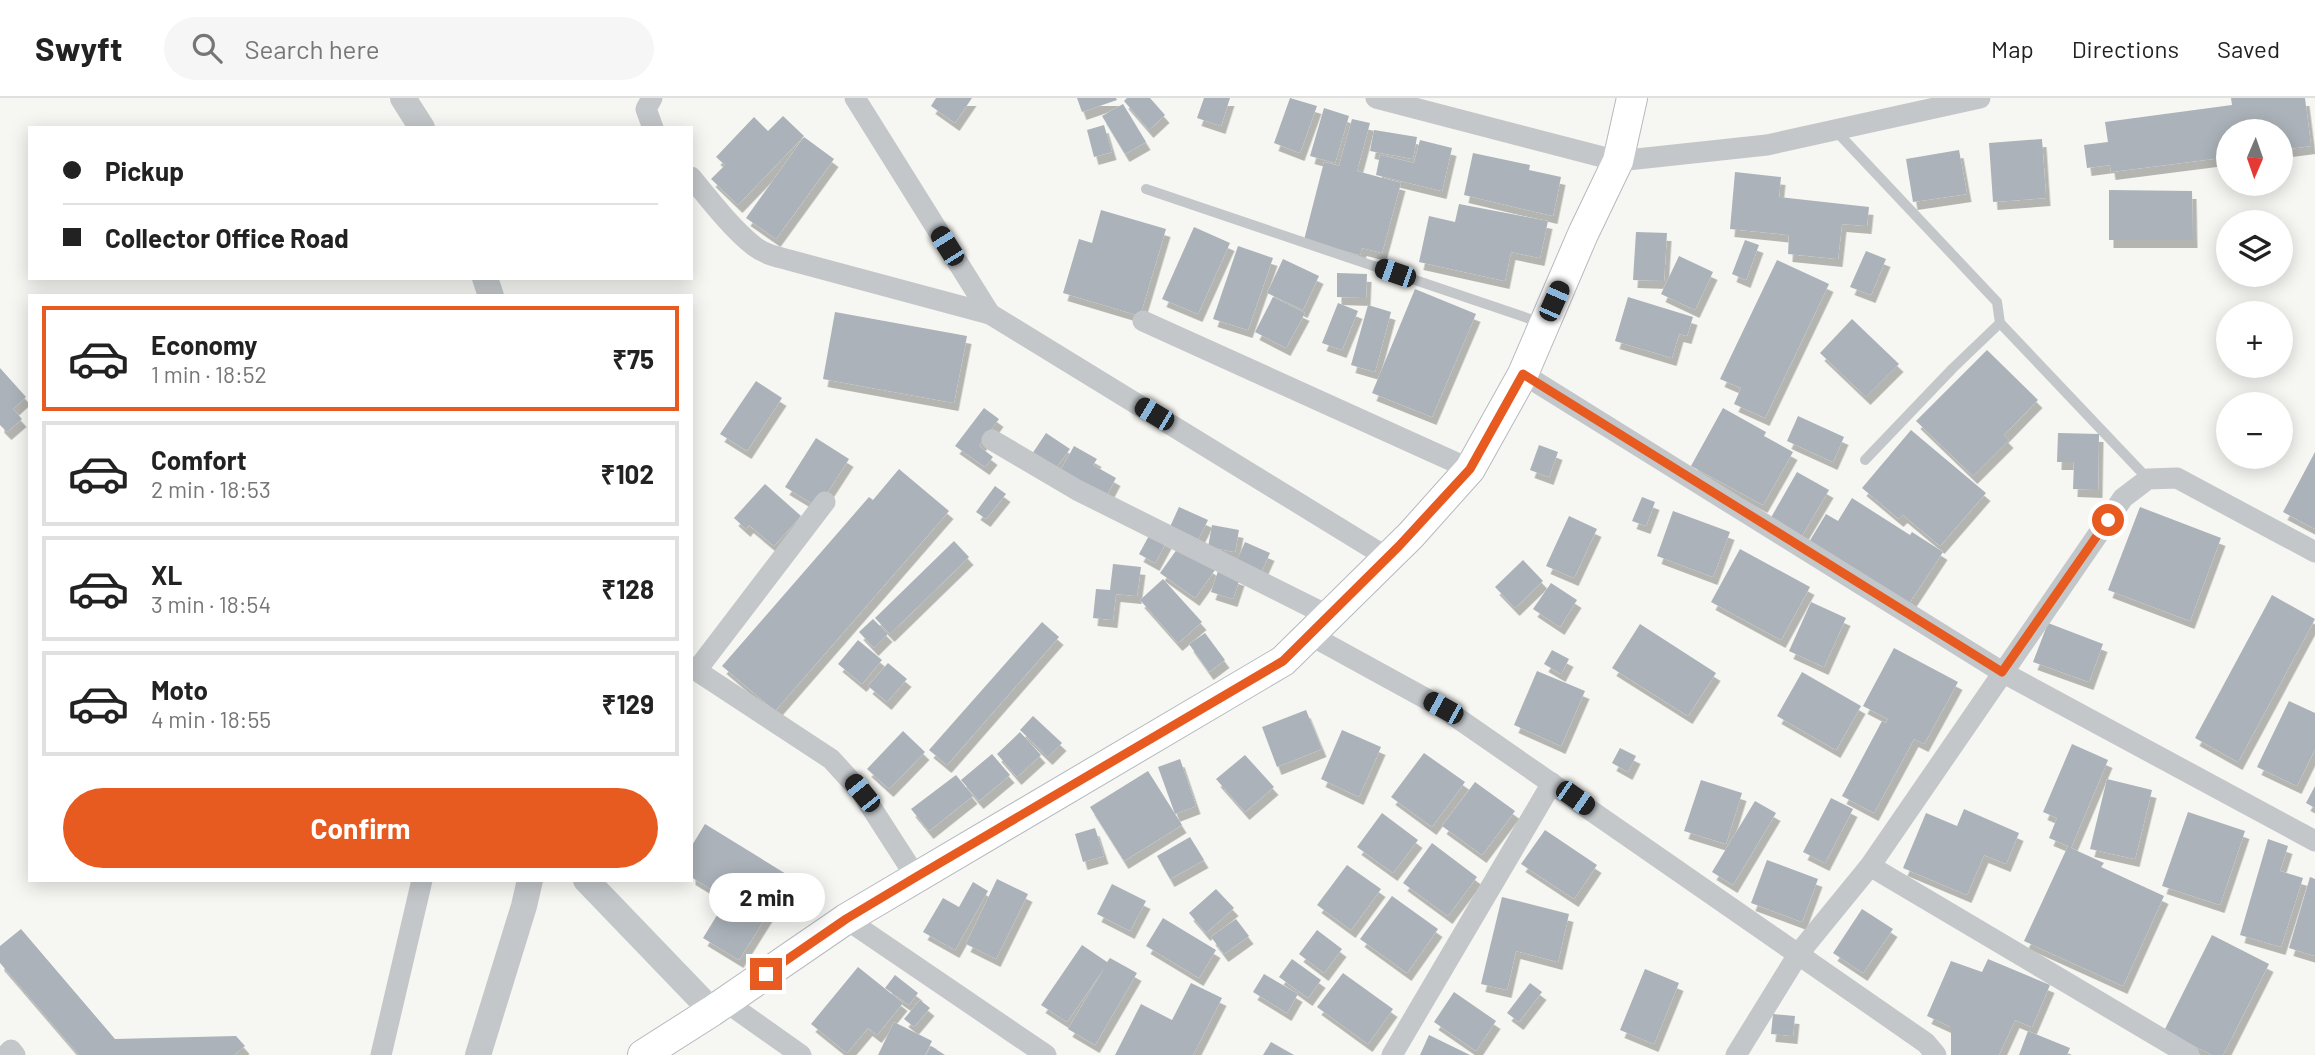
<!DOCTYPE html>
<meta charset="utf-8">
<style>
:root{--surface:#fff;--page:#f6f6f6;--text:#222;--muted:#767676;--line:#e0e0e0;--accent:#e85b20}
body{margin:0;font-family:Barlow,sans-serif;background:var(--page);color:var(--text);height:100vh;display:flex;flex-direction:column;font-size:26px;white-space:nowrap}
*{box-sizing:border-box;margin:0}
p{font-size:23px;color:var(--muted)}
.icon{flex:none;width:38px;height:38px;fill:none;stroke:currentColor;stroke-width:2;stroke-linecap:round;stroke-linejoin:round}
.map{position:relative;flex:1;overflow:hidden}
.drawer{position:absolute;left:28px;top:196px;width:665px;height:588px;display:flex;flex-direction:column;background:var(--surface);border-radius:0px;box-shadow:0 4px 18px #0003}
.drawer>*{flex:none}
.hud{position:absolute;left:28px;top:28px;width:665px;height:154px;border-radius:0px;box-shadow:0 4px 18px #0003;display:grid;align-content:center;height:154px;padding:0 35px;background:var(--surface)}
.needle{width:46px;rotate:182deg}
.fabs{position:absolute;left:2216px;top:21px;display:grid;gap:14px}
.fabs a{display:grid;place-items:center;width:77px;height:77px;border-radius:50%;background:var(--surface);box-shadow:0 4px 18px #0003;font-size:35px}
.end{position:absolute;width:32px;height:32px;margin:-16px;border:9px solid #e85b20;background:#fff;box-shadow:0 0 0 4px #fff}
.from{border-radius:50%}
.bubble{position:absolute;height:49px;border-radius:24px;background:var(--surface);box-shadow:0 4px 18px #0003;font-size:23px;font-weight:700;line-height:49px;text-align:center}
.car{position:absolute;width:21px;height:42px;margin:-21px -10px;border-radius:9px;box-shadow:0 0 5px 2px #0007;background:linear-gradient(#222 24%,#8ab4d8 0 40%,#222 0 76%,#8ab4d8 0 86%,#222 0)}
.hud b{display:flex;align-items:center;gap:24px;height:66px;font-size:26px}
.hud b+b{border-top:2px solid var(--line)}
.hud i{width:18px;height:18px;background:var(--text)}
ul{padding:12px 0 0;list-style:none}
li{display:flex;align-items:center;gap:21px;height:105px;margin:0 14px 10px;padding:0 21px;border:4px solid var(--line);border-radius:0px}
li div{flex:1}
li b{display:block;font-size:26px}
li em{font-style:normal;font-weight:700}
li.selected{border-color:var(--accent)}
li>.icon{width:63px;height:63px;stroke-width:1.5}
.cta{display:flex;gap:14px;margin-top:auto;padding:14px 35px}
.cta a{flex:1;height:80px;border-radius:42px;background:var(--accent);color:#fff;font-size:28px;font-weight:700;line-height:80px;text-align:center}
header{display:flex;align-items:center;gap:42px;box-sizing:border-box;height:98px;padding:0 35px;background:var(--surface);border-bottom:2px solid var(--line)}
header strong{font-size:33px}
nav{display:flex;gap:38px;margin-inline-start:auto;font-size:24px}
.search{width:490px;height:63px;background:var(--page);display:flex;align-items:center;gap:18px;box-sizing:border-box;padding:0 24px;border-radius:38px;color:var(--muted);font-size:26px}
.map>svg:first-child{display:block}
.building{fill:#abb2b9;filter:url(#shadow)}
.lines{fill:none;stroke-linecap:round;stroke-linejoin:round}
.secondary-casing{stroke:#b5babf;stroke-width:32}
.service{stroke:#c3c7ca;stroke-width:10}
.minor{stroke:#c3c7ca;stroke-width:21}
.tertiary{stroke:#c3c7ca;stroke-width:26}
.secondary{stroke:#fff;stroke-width:30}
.route{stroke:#e85b20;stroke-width:9}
</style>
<header>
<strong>Swyft</strong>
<div class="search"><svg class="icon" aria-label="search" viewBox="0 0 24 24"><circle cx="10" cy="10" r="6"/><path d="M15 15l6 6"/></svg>Search here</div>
<nav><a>Map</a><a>Directions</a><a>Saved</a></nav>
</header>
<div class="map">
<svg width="2315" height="957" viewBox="0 0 2315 957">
<defs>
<filter id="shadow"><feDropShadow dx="4.5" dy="8" stdDeviation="0" flood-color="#0004"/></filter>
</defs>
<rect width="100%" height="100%" fill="#f6f6f2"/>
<g class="building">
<polygon points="936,0 972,0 955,25 931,8"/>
<polygon points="1077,0 1116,0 1117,2 1082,14"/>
<polygon points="1127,0 1150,0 1165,17 1149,32 1124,3"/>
<polygon points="1204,0 1230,0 1221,28 1197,20"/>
<polygon points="1290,0 1317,8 1300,55 1274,45"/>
<polygon points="2231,0 2305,0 2311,48 2280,52 2280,33 2228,33 2228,59 2111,74 2110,67 2087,70 2084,47 2108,44 2105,24 2232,7"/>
<polygon points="1123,6 1146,44 1125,56 1102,18"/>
<polygon points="1324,10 1349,18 1335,65 1310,58"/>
<polygon points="783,18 804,38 738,107 711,81 725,67 716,59 754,19 768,33"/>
<polygon points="1352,21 1370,25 1357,73 1401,85 1382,155 1362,150 1360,157 1304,142 1324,64 1339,68"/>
<polygon points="1104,27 1112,54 1094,59 1087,32"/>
<polygon points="1374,32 1417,39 1413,61 1370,53"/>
<polygon points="804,39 834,61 776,141 746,120"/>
<polygon points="2042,41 2046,100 1993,104 1989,45"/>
<polygon points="1420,42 1452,50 1442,93 1376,77 1380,57 1414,65"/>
<polygon points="1959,52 1967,96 1913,104 1906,61"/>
<polygon points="1473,55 1530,67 1529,72 1561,79 1553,118 1464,97"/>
<polygon points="1735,74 1781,79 1779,99 1869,109 1867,128 1842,126 1838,161 1788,156 1789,137 1730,131"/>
<polygon points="2109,92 2192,93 2193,142 2109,142"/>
<polygon points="1459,106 1548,123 1540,160 1511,154 1505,183 1419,164 1429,118 1455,124"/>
<polygon points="1101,112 1166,131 1140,218 1063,195 1079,141 1092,145"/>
<polygon points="1194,129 1230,145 1198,216 1162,201"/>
<polygon points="1636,134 1667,135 1664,183 1633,182"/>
<polygon points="1745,142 1759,147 1746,182 1732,176"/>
<polygon points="1238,148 1273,160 1248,232 1213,221"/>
<polygon points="1866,153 1886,161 1871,197 1850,189"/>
<polygon points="1679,158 1713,174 1695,212 1661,196"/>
<polygon points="1283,161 1319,178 1303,212 1267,195"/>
<polygon points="1777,162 1829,186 1765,320 1734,306 1741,290 1720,281"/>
<polygon points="1337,175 1367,176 1366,200 1337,199"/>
<polygon points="1415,191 1476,216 1432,319 1372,295"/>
<polygon points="1273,199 1305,215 1286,250 1255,234"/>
<polygon points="1628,199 1693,219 1687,238 1679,236 1672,260 1615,243"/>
<polygon points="1338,205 1358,213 1342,252 1322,245"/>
<polygon points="1368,207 1391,214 1375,274 1351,267"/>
<polygon points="835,214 967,238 954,305 823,281"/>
<polygon points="1852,221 1899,266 1866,299 1820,255"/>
<polygon points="1987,252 2038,302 2004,337 2009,342 1973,378 1916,323"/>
<polygon points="0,270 26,299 13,311 22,321 7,334 0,327"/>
<polygon points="756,283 782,300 747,353 720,336"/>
<polygon points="984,310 999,321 979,348 993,359 985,369 955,348"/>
<polygon points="1723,310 1766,334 1764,338 1793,354 1763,407 1691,368"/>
<polygon points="1798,318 1844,339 1833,364 1787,343"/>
<polygon points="1911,332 1986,395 1940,448 1903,417 1899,421 1862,390"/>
<polygon points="1046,335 1070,351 1055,371 1032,356"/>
<polygon points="2058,335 2099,336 2098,392 2073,391 2074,364 2057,364"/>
<polygon points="816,340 849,361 818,409 785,389"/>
<polygon points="1539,347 1558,354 1549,379 1530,372"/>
<polygon points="1074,348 1097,361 1093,367 1116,380 1105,401 1059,375"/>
<polygon points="2315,354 2315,431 2283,414"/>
<polygon points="899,371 949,413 775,613 722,568 869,399 873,402"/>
<polygon points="1797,374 1829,392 1800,441 1769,423"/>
<polygon points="765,386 801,418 774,448 749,427 746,431 734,420"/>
<polygon points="995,388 1006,396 986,421 976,414"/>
<polygon points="1642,399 1655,404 1646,428 1632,423"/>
<polygon points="1852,400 1910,437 1912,434 1943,454 1908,507 1809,444 1826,416 1838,423"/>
<polygon points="1179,409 1208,422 1197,444 1169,431"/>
<polygon points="2140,409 2221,440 2190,523 2108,492"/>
<polygon points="1673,413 1730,434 1713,479 1657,458"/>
<polygon points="1569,418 1597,431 1574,480 1546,468"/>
<polygon points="1212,427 1239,432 1235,454 1208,449"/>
<polygon points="1151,434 1167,443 1155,465 1139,456"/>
<polygon points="954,443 969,459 890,536 875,520"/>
<polygon points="1245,444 1270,455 1260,477 1235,467"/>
<polygon points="1180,447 1215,472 1195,500 1160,475"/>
<polygon points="1740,451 1810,489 1781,542 1711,504"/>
<polygon points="1523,462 1543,483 1515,510 1495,489"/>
<polygon points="1113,466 1141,469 1137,498 1116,496 1113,522 1093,520 1096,491 1110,492"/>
<polygon points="1218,473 1240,480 1233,501 1211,494"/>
<polygon points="1163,481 1202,524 1178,545 1140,502"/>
<polygon points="1551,485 1577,502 1560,529 1533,511"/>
<polygon points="2272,497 2315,521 2238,664 2195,640"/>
<polygon points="1811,504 1846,520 1824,569 1789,553"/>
<polygon points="873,521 888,536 874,550 859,534"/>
<polygon points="1042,524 1059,539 947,667 929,652"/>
<polygon points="2048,525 2103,546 2089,584 2033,564"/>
<polygon points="1640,526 1716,575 1688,618 1612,570"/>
<polygon points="1205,535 1225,562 1209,574 1189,546"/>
<polygon points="858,542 882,562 862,586 838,566"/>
<polygon points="1894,550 1958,584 1924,646 1914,641 1874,715 1842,698 1882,623 1886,625 1888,621 1863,608"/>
<polygon points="1552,552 1569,561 1561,576 1544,566"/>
<polygon points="888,565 907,581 887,604 868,588"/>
<polygon points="1537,573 1585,593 1561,648 1514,627"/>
<polygon points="1802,574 1861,608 1836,652 1777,618"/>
<polygon points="2289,603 2315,615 2315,651 2297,688 2257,669"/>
<polygon points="1306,612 1322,651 1277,669 1262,629"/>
<polygon points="1033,618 1062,645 1048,659 1020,632"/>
<polygon points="1342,632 1381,649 1359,699 1321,681"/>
<polygon points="903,633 925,654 889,691 867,671"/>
<polygon points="1020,634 1041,657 1017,679 997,656"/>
<polygon points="2072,646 2108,662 2071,750 2104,765 2101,769 2164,798 2123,888 2024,843 2068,748 2049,740 2057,720 2043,714"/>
<polygon points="1620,650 1636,658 1628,674 1612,665"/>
<polygon points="1424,655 1465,684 1432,729 1391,699"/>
<polygon points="992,656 1010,677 979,703 961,682"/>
<polygon points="1245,657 1274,689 1245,714 1216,681"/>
<polygon points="1180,661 1196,708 1175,716 1158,669"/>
<polygon points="1148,673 1182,727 1124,763 1090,709"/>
<polygon points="956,677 973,698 929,733 911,711"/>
<polygon points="2107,681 2152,692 2135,761 2090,751"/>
<polygon points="1701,682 1742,695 1726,746 1684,733"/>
<polygon points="1475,684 1515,713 1482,757 1442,728"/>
<polygon points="2315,688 2315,710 2306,705"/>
<polygon points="1831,700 1853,711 1825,765 1803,754"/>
<polygon points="1755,703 1776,715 1733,787 1712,774"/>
<polygon points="1964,711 2019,735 2006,766 1984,757 1967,797 1903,770 1926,715 1957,728"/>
<polygon points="2188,714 2245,733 2220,807 2162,788"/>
<polygon points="1382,715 1418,742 1393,775 1357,749"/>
<polygon points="705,726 791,779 739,862 703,840 727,801 691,779 691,749"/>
<polygon points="1095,730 1104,758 1083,764 1075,736"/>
<polygon points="1545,732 1597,767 1574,801 1521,766"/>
<polygon points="1190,739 1204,762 1170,781 1157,758"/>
<polygon points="2268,741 2288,748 2280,773 2303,780 2281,849 2240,837"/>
<polygon points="1432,745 1477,779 1448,818 1403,785"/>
<polygon points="1767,762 1818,781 1802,824 1751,805"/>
<polygon points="1347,767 1381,791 1351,832 1317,807"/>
<polygon points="2310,779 2315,781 2315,858 2289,850"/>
<polygon points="997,781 1028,796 996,861 966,846"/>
<polygon points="973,784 988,793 955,852 923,834 943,800 959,809"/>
<polygon points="1112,786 1146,803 1130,833 1097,816"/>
<polygon points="1216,791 1234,810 1206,835 1189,815"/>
<polygon points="1392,798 1438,831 1407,875 1360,841"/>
<polygon points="1502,799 1569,816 1558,864 1516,853 1507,892 1481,886"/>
<polygon points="1862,811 1893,831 1863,875 1833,855"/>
<polygon points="1163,820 1216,852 1199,880 1146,848"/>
<polygon points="1236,821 1249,838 1224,856 1211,839"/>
<polygon points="21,831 115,941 236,938 245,948 234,957 79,957 0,865 0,848"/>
<polygon points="1317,832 1342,851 1324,875 1299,856"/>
<polygon points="2212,837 2269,866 2223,957 2212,957 2164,933"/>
<polygon points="1082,847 1107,864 1110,860 1137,875 1095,947 1068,931 1105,869 1067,924 1041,907"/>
<polygon points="1292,861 1321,882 1308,900 1279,879"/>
<polygon points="1988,861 2050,887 2032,929 2015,922 1999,957 1951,957 1951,929 1927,918 1951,863 1982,874"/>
<polygon points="858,869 903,905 877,937 868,930 847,955 811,926"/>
<polygon points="1645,871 1679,885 1654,946 1620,932"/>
<polygon points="1343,875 1393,911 1368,946 1317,909"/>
<polygon points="1264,876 1298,896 1287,915 1253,894"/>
<polygon points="895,877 918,895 909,907 885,890"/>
<polygon points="1191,885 1222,900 1193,957 1115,957 1141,906 1172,922"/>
<polygon points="1530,885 1542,894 1519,924 1507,915"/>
<polygon points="1454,894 1496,923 1476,953 1434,924"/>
<polygon points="920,902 930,910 914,929 904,921"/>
<polygon points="1773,916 1795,918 1793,938 1771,936"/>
<polygon points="894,924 932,943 925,957 878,957"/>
<polygon points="2028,933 2070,950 2067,957 2019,957"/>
<polygon points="1429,937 1470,957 1420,957"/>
<polygon points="1271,944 1294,957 1263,957"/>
<polygon points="931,948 945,957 926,957"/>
</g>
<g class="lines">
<defs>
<polyline id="secondary" points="643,957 712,913 846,821 1283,563 1411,437 1470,371 1523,276 1583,136 1618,63 1632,0"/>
</defs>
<use href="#secondary" class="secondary-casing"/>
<g class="service">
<polyline points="1835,32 1997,204 2000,225 1953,270 1865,362"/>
<polyline points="1146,91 1542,225"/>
<polyline points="2000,225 2148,381"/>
</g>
<g class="minor">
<polyline points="652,0 646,11 653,30"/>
<polyline points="855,0 990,216"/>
<polyline points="1376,0 1618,63 1767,47 1980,0"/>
<path d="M691,79c18,22 41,52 63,69 10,8 23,11 35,14l201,54 398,244"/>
<polyline points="1143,223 1470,371"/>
<polyline points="1523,276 2002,574 2315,743"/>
<polyline points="992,342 1077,392 1329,518"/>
<polyline points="1310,537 1443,610 1926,945 1936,957"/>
<polyline points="691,569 831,661 862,695 916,779"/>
<polyline points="696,573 825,404"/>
<polyline points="1870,768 2189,957"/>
<polyline points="846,821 1046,957"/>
<polyline points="726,904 801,957"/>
<polyline points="6,957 11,952 15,957"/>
<polyline points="381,957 422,782"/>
<polyline points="1392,957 1552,685"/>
<polyline points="1736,957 1799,855 1870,768 2123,400 2148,381 2177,380 2315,454"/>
</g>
<g class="tertiary">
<polyline points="403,0 422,30"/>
<polyline points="485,180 491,198"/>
<polyline points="586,782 712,913"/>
<polyline points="478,957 524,808 530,782"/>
</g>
<use href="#secondary" class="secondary"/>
</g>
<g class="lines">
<polyline class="route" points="766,876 846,821 916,779 1283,563 1399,448 1470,371 1523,276 2002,574 2108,422"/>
</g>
</svg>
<div class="fabs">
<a><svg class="needle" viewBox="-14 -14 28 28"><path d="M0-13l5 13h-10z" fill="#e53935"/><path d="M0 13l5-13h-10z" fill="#767676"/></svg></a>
<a><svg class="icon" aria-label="layers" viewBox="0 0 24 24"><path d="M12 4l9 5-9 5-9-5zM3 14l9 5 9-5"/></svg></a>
<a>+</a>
<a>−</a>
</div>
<i class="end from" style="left:2108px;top:422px"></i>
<i class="end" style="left:766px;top:876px"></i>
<div class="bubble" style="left:709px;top:775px;width:116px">2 min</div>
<i class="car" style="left:947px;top:148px;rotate:328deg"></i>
<i class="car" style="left:1395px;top:175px;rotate:289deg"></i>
<i class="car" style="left:1554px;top:203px;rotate:24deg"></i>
<i class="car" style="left:1154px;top:316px;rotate:301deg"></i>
<i class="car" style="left:1443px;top:610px;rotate:299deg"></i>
<i class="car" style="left:862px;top:695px;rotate:321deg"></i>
<i class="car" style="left:1575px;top:700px;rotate:125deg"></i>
<div class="hud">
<b><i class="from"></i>Pickup</b>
<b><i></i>Collector Office Road</b>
</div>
<section class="drawer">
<ul>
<li class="selected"><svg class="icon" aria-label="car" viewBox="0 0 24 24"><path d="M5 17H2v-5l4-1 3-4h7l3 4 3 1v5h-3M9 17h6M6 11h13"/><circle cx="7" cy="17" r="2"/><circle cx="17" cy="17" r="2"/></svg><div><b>Economy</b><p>1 min · 18:52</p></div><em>₹75</em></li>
<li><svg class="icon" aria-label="car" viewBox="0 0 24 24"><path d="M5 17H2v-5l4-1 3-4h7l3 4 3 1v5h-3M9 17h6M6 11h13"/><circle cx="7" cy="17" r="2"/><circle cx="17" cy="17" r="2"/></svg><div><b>Comfort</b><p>2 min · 18:53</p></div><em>₹102</em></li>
<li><svg class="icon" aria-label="car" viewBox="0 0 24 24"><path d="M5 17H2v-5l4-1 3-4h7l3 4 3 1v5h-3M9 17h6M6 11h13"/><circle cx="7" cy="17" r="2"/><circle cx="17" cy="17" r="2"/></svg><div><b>XL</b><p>3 min · 18:54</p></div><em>₹128</em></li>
<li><svg class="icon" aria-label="car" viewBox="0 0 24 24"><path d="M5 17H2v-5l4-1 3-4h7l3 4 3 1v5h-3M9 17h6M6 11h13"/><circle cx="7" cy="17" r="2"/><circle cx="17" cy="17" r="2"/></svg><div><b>Moto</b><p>4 min · 18:55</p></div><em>₹129</em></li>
</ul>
<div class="cta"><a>Confirm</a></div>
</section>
</div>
